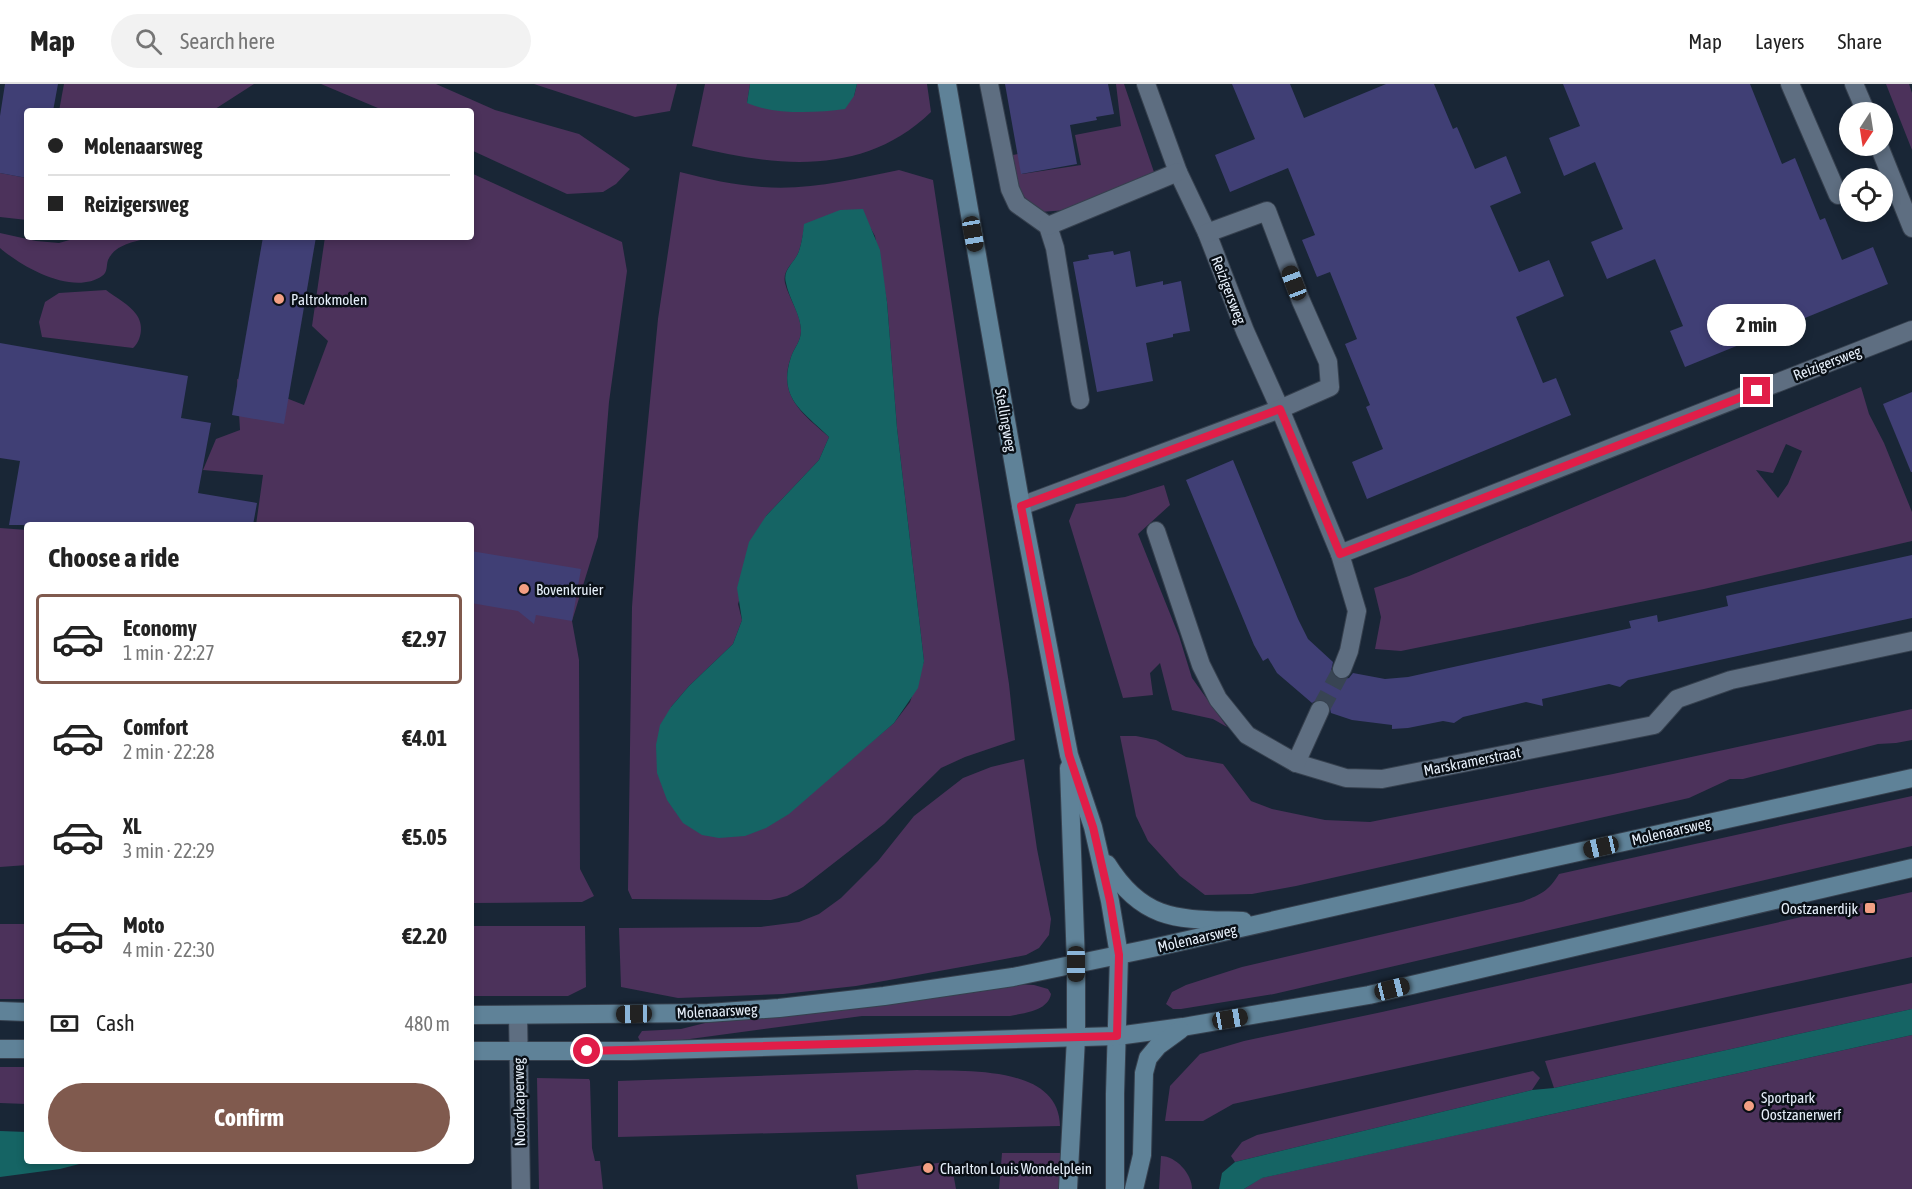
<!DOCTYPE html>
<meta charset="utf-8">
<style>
:root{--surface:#fff;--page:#f2f2f2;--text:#222;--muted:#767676;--line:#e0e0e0;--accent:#805a4e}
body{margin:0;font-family:"Asap Condensed",sans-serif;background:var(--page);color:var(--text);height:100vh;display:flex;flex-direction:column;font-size:22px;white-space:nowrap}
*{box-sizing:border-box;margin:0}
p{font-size:20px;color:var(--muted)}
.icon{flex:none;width:33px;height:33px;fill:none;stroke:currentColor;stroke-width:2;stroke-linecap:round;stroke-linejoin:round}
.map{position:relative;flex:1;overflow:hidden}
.side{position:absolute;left:24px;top:438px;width:450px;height:642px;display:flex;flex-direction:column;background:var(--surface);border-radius:6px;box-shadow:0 3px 9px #0003}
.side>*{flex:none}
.top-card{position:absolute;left:24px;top:24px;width:450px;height:132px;border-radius:6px;box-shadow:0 3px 9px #0003;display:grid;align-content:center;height:132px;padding:0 24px;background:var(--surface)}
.needle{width:39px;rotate:192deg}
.buttons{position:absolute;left:1839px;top:18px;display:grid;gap:12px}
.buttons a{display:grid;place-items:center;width:54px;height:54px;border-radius:50%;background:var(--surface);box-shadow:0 3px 9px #0003;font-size:30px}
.end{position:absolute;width:27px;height:27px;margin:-14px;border:8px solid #e11d48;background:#fff;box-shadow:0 0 0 3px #fff}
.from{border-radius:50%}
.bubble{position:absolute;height:42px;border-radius:21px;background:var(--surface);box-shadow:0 3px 9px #0003;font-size:20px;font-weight:700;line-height:42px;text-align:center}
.car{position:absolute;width:18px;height:36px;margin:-18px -9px;border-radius:8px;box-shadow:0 0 4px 2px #0007;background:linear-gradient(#222 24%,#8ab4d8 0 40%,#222 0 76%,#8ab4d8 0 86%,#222 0)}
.top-card b{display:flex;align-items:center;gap:21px;height:57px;font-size:22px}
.top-card b+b{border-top:2px solid var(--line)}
.top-card i{width:15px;height:15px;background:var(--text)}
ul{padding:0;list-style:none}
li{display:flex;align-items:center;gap:18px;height:90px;margin:0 12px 9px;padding:0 12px;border:3px solid transparent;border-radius:6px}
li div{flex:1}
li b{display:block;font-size:22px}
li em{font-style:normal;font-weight:700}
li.on{border-color:var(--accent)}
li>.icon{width:54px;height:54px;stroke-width:1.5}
h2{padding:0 24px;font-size:27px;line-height:72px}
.pay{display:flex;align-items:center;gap:15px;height:66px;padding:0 24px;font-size:22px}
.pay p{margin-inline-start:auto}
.cta{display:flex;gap:12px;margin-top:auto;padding:12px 24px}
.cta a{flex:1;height:69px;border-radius:36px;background:var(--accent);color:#fff;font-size:24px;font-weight:700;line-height:69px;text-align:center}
header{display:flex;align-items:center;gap:36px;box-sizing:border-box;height:84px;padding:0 30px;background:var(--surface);border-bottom:2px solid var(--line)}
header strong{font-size:28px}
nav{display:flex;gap:33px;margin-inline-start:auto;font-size:21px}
.search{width:420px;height:54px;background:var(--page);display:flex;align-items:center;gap:15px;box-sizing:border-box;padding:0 21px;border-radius:33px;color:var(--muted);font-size:22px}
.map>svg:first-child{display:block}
.green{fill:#4c325b;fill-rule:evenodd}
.water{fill:#156464}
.building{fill:#403f75}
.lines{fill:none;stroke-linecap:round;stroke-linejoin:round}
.street-tunnel{stroke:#384453;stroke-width:18;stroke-dasharray:18 9;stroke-linecap:butt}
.street-casing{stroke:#36404e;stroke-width:20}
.secondary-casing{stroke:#36404e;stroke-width:20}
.street{stroke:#5e6e81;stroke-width:18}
.secondary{stroke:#5f8298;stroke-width:18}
.route{stroke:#e11d48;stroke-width:8}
.poi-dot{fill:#f39f83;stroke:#090f16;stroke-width:2}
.labels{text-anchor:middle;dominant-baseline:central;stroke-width:5;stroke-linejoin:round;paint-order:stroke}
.street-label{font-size:15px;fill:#e6effa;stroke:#090f16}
.poi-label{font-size:15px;fill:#e6effa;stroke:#090f16;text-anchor:start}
</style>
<header>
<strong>Map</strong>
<div class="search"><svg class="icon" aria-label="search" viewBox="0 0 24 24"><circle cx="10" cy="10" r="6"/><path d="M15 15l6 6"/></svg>Search here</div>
<nav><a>Map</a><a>Layers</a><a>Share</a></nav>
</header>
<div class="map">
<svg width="1912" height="1105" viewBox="0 0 1912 1105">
<rect width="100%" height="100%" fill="#192636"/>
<g class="green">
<polygon points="64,0 254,0 212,27 59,27"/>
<polygon points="321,0 436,0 495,26 579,50 630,85 616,100 603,108 567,110 471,66 471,27 385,27"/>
<polygon points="534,0 677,0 670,27 635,33"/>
<path d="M705,0h45l-3,19 107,-7 3,-12h70l4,28c-67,65 -155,55 -239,34z"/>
<polygon points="1116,0 1124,0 1155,91 1067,126 1040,128 1019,108 1008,72 1018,70 1022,90 1081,81 1075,51 1121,42"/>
<polygon points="1886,0 1909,0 1912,9 1912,66"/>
<path d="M899,86l34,10 76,504 6,56 -50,17 -24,11 -57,56 -81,63 -16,9 -16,4 -139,-1 -4,-9 4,-283 6,-83 20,-205 22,-147c27,7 54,13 82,15 45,4 93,-8 137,-17zM805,140l66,5 4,7 12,66 10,126 27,233 -14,41 -16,21 -74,62 -149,-78 18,-21 44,-42 9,-24 -4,-16 28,-88 53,-56 10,-23c-26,-23 -52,-41 -38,-80 3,-9 10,-16 10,-26 0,-17 -12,-32 -16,-48 -3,-14 10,-20 14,-32 3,-9 4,-18 6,-27z"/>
<polygon points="0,89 27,94 27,136 0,133"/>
<polygon points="471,89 622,158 627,187 609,318 598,453 572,537 579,576 580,785 594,812 582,818 471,819 471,441 256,441 263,391 203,386 216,355 240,346 237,295 304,321 328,257 312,242 325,153 471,153"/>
<path d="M0,149l36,8 23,2 21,-6h72c-16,5 -36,6 -44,23 -2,6 0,12 -6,16 -29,20 -80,-9 -102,-28z"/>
<path d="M106,206c9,7 24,15 30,24 8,10 6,26 -3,34l-91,-11 -3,-15 6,-20 14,-9z"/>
<path d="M1861,303l8,27 15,29 28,69v29l-208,48 -303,62 -26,-2 6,-32 -7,-29 35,-12zM1786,360l16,7 -14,33 -10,14 -22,-28 17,3z"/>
<polygon points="1164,401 1170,421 1138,450 1179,552 1192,594 1227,643 1213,635 1172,626 1160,579 1150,589 1153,611 1123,614 1069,437 1076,420 1125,413"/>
<polygon points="0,444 27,446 27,781 0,783"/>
<polygon points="1912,625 1912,656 1896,659 1878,660 1743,695 1730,695 1689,714 1296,802 1252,810 1205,811 1180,792 1148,757 1136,732 1120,652 1136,652 1156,656 1186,673 1223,680 1251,717 1272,725 1325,736 1370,738 1613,690"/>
<polygon points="1024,675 1037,765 1051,835 1049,851 1039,864 1026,871 989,878 856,902 783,910 678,914 621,903 619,844 761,843 799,838 819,830 841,814 878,777 914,732 963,694 991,683"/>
<path d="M1912,712v50l-638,148 -93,15h-8l-7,-5 6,-12 14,-7 56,-18 279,-65c19,-7 27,-10 38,-28z"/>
<polygon points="1912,808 1912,873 1233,1020 1203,1037 1165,1037 1170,1002 1200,970 1244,957 1382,928"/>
<rect x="0" y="840" width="27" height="75"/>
<polygon points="471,842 585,842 586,903 568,912 471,912"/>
<polygon points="1912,899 1912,925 1554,1004 1545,977"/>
<path d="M1015,900l19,1 14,4 3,5c-3,17 -27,19 -41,22h-148l-187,25h-35l-2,-4 4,-6 39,-2 48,-12z"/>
<polygon points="1912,951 1912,1105 1244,1105 1261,1094"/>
<polygon points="0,983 27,983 27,1020 0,1019"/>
<path d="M917,986c44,2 142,-7 143,56l-442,11v-56z"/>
<polygon points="1533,987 1540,994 1532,1006 1235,1078 1231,1072 1242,1058 1257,1051"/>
<polygon points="537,994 589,995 590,997 592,1064 595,1077 600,1077 603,1105 539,1105"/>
<polygon points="1002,1069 1061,1069 1062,1105 999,1105"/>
<path d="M1161,1072c15,0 31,18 31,33h-33z"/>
<polygon points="951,1077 956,1105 858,1105 856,1091"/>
</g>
<g class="water">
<path d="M750,0h107l-3,12 -9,13c-29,4 -70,6 -98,-6z"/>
<path d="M863,125l17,41 7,52 10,126 27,233 -6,27 -24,35 -105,91 -23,14 -21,8 -26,2 -17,-3 -19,-12 -16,-23 -10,-27 -1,-28 4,-20 11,-18 18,-21 44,-42 9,-24 -5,-32 12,-46 17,-26 53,-56 10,-23c-25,-25 -52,-38 -38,-80 3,-9 10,-16 10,-26 0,-16 -12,-32 -15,-48 -4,-14 9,-20 13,-32 3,-9 4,-18 5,-27l36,-14z"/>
<polygon points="1912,925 1912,951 1262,1094 1244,1105 1219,1105 1222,1089 1235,1078 1532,1006 1554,1004"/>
<polygon points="0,1047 27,1048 27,1077 91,1077 60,1085 0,1093"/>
</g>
<g class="building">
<polygon points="5,0 58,0 53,27 27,27 27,94 0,89 0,32"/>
<polygon points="1005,0 1108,0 1114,30 1096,33 1097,36 1070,41 1077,80 1021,90"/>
<polygon points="1232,0 1290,0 1304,34 1386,0 1434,0 1453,45 1457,43 1475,85 1506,72 1521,109 1490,122 1519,188 1549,176 1564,212 1516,233 1543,299 1556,294 1571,331 1367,415 1352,378 1383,365 1366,323 1370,321 1345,260 1357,255 1330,188 1317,193 1302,156 1315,151 1288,84 1230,108 1215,71 1255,55"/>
<polygon points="1563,0 1750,0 1782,80 1795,74 1820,136 1825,134 1842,176 1873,163 1888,200 1685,283 1670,247 1683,242 1655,175 1607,195 1591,158 1623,145 1595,78 1564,92 1549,54 1580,42"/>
<polygon points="263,153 316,153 284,340 232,331"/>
<polygon points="1113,167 1114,171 1130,167 1136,203 1163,197 1163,201 1181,197 1190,247 1173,250 1173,253 1146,259 1153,297 1097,308 1073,178 1089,175 1088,171"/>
<polygon points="0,259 188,292 181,334 211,339 198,409 257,419 253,441 9,441 20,377 0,374"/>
<polygon points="1912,308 1912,388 1911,388 1883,320"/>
<polygon points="1233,376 1298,535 1308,555 1333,578 1331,587 1334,592 1338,596 1349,594 1353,589 1385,595 1408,593 1631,544 1629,537 1657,531 1658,538 1728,522 1726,512 1912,471 1912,534 1628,596 1620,603 1609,600 1542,615 1543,622 1526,618 1463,633 1454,639 1443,637 1408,644 1392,645 1392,641 1352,636 1331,629 1329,620 1324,616 1318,615 1312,619 1277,589 1268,574 1263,577 1254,561 1186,396"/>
<polygon points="471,467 581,485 572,537 536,531 534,540 518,527 471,519"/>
</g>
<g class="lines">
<polyline class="street-tunnel" points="1320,626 1342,585"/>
<defs>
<g id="street">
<polyline points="989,0 1010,105 1017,120 1048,142 1055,164 1080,316"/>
<polyline points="1146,0 1178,88 1207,149 1245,247 1280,325 1340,470 1357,527 1349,567 1342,585"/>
<polyline points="1790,0 1838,111 1850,106"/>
<polyline points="1854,0 1866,28"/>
<polyline points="1879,62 1912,144"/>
<polyline points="1048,142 1178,88"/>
<polyline points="1021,422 1280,325 1330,303 1328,278 1301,217 1267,127 1207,149"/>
<polyline points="1156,447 1201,581 1218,615 1247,651 1296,679 1346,694 1382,695 1654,641 1677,615 1731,596 1912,557"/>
<polyline points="1340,470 1912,246"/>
<polyline points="1296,679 1320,626"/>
<polyline points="518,931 521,1105"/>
</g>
<g id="secondary">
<polyline points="947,0 1021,422 1069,671 1093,743 1110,817 1119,871 1115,1010 1115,1105"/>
<path d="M1107,780c37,59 73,55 136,57"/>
<polyline points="0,927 27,928"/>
<polyline points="471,931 708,929 779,924 884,912 1013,893 1157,863 1452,796 1912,694"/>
<polyline points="0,965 27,965"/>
<polyline points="471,967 631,967 1117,952 1183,943 1369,911 1912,784"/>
<polyline points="1068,1105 1076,954 1076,880 1069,684"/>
<polyline points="1134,1105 1142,1071 1144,989 1148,974 1158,962 1180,946"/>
</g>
</defs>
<use href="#street" class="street-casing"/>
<use href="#secondary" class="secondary-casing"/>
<use href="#street" class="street"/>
<use href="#secondary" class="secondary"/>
</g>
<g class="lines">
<polyline class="route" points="587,967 1117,952 1119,871 1110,817 1093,743 1069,671 1021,422 1280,325 1340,470 1757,307"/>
</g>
<g class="poi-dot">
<circle cx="279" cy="215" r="6"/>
<circle cx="524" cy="505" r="6"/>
<rect x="1864" y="818" width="12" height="12" rx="3"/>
<circle cx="1749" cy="1022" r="6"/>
<circle cx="928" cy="1084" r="6"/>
</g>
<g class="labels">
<g class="street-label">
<text transform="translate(1229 206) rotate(69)">Reizigersweg</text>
<text transform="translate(1827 279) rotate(-21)">Reizigersweg</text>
<text transform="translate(1006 336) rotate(80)">Stellingweg</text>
<text transform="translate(1472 677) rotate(-11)">Marskramerstraat</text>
<text transform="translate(1671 747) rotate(-13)">Molenaarsweg</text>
<text transform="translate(1197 854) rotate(-13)">Molenaarsweg</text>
<text transform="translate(717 927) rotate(-3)">Molenaarsweg</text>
<text transform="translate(519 1018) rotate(-91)">Noordkaperweg</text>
</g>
<g class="poi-label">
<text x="291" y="215">Paltrokmolen</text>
<text x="536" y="505">Bovenkruier</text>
<text x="1858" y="824" text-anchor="end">Oostzanerdijk</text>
<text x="1761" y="1013">Sportpark<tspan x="1761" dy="17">Oostzanerwerf</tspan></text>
<text x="940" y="1084">Charlton Louis Wondelplein</text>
</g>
</g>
</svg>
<div class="buttons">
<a><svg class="needle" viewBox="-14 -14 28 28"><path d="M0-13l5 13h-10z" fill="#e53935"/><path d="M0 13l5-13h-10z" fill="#767676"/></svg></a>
<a><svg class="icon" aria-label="locate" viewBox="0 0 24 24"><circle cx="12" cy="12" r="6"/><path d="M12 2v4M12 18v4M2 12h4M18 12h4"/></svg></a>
</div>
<i class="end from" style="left:587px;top:967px"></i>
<i class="end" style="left:1757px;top:307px"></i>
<div class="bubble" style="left:1707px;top:220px;width:99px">2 min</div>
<i class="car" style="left:973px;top:150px;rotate:170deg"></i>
<i class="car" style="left:1294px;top:199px;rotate:339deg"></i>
<i class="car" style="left:1601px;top:763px;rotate:257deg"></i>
<i class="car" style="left:1076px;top:880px;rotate:180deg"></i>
<i class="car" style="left:1392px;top:905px;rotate:76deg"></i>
<i class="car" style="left:634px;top:930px;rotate:269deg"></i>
<i class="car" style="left:1230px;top:935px;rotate:80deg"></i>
<div class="top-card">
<b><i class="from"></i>Molenaarsweg</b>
<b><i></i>Reizigersweg</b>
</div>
<section class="side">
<h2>Choose a ride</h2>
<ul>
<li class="on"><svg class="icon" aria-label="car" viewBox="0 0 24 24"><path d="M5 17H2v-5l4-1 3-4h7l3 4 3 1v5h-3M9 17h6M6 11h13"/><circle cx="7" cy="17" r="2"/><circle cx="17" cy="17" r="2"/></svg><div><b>Economy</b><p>1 min · 22:27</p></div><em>€2.97</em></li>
<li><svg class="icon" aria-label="car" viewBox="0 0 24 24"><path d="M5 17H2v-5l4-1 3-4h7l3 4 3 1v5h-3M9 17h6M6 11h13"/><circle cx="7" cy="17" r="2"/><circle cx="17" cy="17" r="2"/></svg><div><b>Comfort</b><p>2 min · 22:28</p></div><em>€4.01</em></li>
<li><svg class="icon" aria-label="car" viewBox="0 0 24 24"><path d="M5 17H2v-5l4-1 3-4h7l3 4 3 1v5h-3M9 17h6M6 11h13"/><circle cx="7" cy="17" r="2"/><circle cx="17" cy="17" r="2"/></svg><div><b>XL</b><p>3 min · 22:29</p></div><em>€5.05</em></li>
<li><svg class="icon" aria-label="car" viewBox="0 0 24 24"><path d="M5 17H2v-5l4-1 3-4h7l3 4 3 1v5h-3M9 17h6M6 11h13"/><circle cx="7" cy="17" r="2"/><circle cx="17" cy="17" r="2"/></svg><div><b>Moto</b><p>4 min · 22:30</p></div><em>€2.20</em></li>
</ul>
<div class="pay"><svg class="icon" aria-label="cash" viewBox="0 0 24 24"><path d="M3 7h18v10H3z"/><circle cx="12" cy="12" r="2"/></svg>Cash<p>480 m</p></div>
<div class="cta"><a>Confirm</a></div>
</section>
</div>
